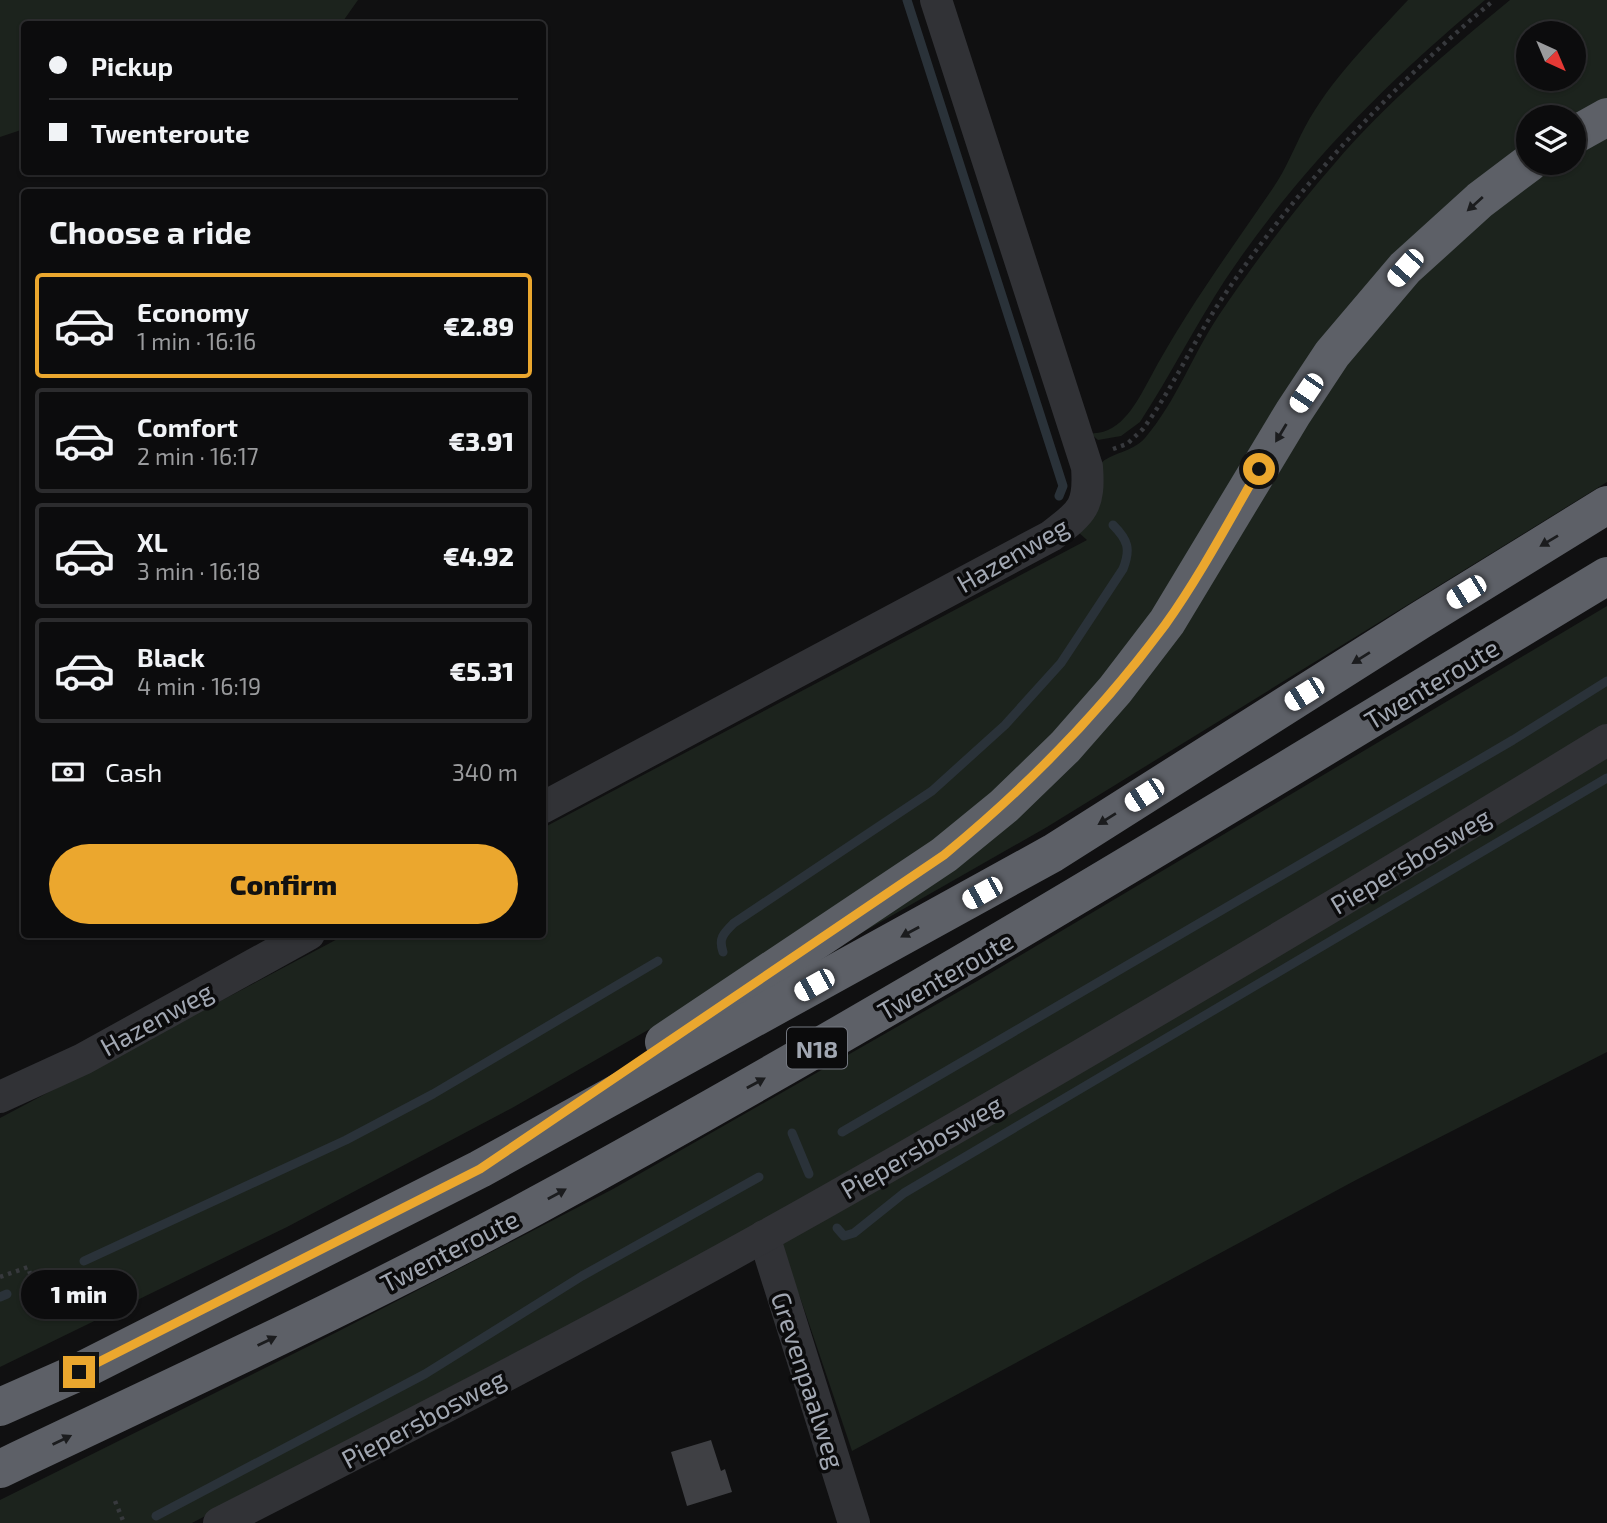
<!DOCTYPE html>
<meta charset="utf-8">
<style>
:root{--surface:#0c0c0d;--page:#151516;--text:#f1f3f6;--muted:#9a9b9d;--line:#2c2c2e;--accent:#eba72e}
body{margin:0;font-family:"Exo 2",sans-serif;background:var(--page);color:var(--text);height:100vh;display:flex;flex-direction:column;font-size:26px;white-space:nowrap}
*{box-sizing:border-box;margin:0}
p{font-size:23px;color:var(--muted)}
.icon{flex:none;width:38px;height:38px;fill:none;stroke:currentColor;stroke-width:2;stroke-linecap:round;stroke-linejoin:round}
.map{position:relative;flex:1;overflow:hidden}
.details{position:absolute;left:21px;top:189px;width:525px;height:749px;display:flex;flex-direction:column;background:var(--surface);border-radius:7px;box-shadow:0 2px 5px #0004,0 0 0 2px var(--line)}
.details>*{flex:none}
.banner{position:absolute;left:21px;top:21px;width:525px;height:154px;border-radius:7px;box-shadow:0 2px 5px #0004,0 0 0 2px var(--line);display:grid;align-content:center;height:154px;padding:0 28px;background:var(--surface)}
.needle{width:46px;rotate:136deg}
.fabs{position:absolute;left:1516px;top:21px;display:grid;gap:14px}
.fabs a{display:grid;place-items:center;width:70px;height:70px;border-radius:50%;background:var(--surface);box-shadow:0 2px 5px #0004,0 0 0 2px var(--line);font-size:35px}
.end{position:absolute;width:32px;height:32px;margin:-16px;border:9px solid #eba72e;background:#111;box-shadow:0 0 0 4px #111}
.from{border-radius:50%}
.bubble{position:absolute;height:49px;border-radius:24px;background:var(--surface);box-shadow:0 2px 5px #0004,0 0 0 2px var(--line);font-size:23px;font-weight:800;line-height:49px;text-align:center}
.car{position:absolute;width:21px;height:42px;margin:-21px -10px;border-radius:9px;box-shadow:0 0 5px 2px #0007;background:linear-gradient(#fff 24%,#345 0 40%,#fff 0 76%,#345 0 86%,#fff 0)}
.banner b{display:flex;align-items:center;gap:24px;height:66px;font-size:26px}
.banner b+b{border-top:2px solid var(--line)}
.banner i{width:18px;height:18px;background:var(--text)}
ul{padding:0;list-style:none}
li{display:flex;align-items:center;gap:21px;height:105px;margin:0 14px 10px;padding:0 14px;border:4px solid var(--line);border-radius:7px}
li div{flex:1}
li b{display:block;font-size:26px}
li em{font-style:normal;font-weight:800}
li.active{border-color:var(--accent)}
li>.icon{width:63px;height:63px;stroke-width:1.5}
h2{padding:0 28px;font-size:32px;line-height:84px}
.pay{display:flex;align-items:center;gap:18px;height:77px;padding:0 28px;font-size:26px}
.pay p{margin-inline-start:auto}
.primary-button{display:flex;gap:14px;margin-top:auto;padding:14px 28px}
.primary-button a{flex:1;height:80px;border-radius:42px;background:var(--accent);color:#111;font-size:28px;font-weight:800;line-height:80px;text-align:center}
.map>svg:first-child{display:block}
.green{fill:#1c231d;fill-rule:evenodd}
.lines{fill:none;stroke-linecap:round;stroke-linejoin:round}
.stream{stroke:#2a3239;stroke-width:9}
.building{fill:#3f4044}
.path{stroke:#37393d;stroke-width:4.5;stroke-dasharray:3.5 5;stroke-linecap:butt}
.street{stroke:#313236;stroke-width:32}
.highway{stroke:#5d6067;stroke-width:38}
.oneway{fill:#1b1c1e}
.route{stroke:#eba72e;stroke-width:9}
.labels{text-anchor:middle;dominant-baseline:central;stroke-width:7;stroke-linejoin:round;paint-order:stroke}
.shield{fill:#0b0b0c;stroke:#747880;stroke-width:2}
.shield-label{font-size:24px;font-weight:bold;fill:#a1a7b2}
.street-label{font-size:26px;fill:#a1a7b2;stroke:#0b0b0c}
</style>
<div class="map">
<svg width="1607" height="1523" viewBox="0 0 1607 1523">
<rect width="100%" height="100%" fill="#101011"/>
<g class="green">
<polygon points="0,0 358,0 341,24 24,24 24,129 0,137"/>
<path d="M1408,0h77c-101,84 -187,171 -260,280 -30,46 -55,96 -85,142l-19,14 -23,4 -8,-7c30,3 47,-31 59,-53 36,-68 81,-129 124,-192 13,-19 21,-40 32,-61 25,-47 67,-88 103,-127z"/>
<path d="M1510,0h97v108l-34,9h-45v39l-89,68 -333,459 -156,153 -234,155 -204,117 -225,119 -287,140v-249l345,-183 197,-1 1,-106 544,-288 -9,-8 22,-68c12,-12 31,-11 45,-26 31,-36 48,-84 74,-123 35,-52 74,-104 116,-152 51,-60 114,-113 175,-163zM1528,33h45v46h-45z"/>
<polygon points="1607,132 1607,482 1047,827 746,999 1010,815 1364,331 1507,195 1555,163 1573,163 1573,152"/>
<polygon points="1607,606 1607,725 1346,885 757,1226 192,1523 0,1523 0,1500 337,1332 613,1189 979,980"/>
<path d="M1607,749v303l-251,128 -504,271c-17,-51 -34,-101 -51,-151 -8,-22 -20,-37 -18,-62z"/>
</g>
<g class="lines">
<g class="stream">
<polyline points="907,0 1063,486 1059,496"/>
<path d="M723,952c-5,-14 1,-19 11,-29l198,-132 73,-66 56,-62 62,-94c8,-20 5,-29 -10,-44"/>
<polyline points="842,1132 1513,740 1607,681"/>
<polyline points="792,1133 809,1174"/>
<polyline points="837,1228 844,1236 854,1233 904,1193 1607,778"/>
<polyline points="84,1261 346,1140 433,1094 658,961"/>
<polyline points="0,1297 7,1294"/>
<polyline points="156,1516 425,1374 582,1276 759,1177"/>
</g>
</g>
<polygon class="building" points="711,1440 721,1471 725,1469 732,1492 687,1506 671,1452"/>
<g class="lines">
<g class="path">
<path d="M1113,449l14,-5 16,-15c30,-41 51,-89 80,-132 75,-111 168,-210 271,-297"/>
<polyline points="0,1277 28,1267 37,1296"/>
<polyline points="115,1501 124,1523"/>
</g>
<g class="street">
<path d="M542,808l509,-272c31,-24 39,-29 36,-69l-151,-467"/>
<polyline points="0,1097 83,1059 309,934"/>
<polyline points="764,1236 854,1523"/>
<path d="M219,1523c183,-93 366,-187 546,-287 284,-159 564,-326 842,-496"/>
</g>
<g class="highway">
<polyline points="1573,136 1607,117"/>
<polyline points="664,1042 944,855 1004,806 1065,747 1115,690 1167,622 1293,413 1332,354 1405,268 1480,200 1529,163"/>
<polyline points="0,1407 79,1372 480,1169 1053,853 1419,621 1607,505"/>
<path d="M0,1469c180,-86 363,-169 539,-265 363,-198 714,-414 1068,-628"/>
</g>
</g>
<defs><path id="oneway-solid" d="M-6-.8H1V-3.2L6.5 0L1 3.2V.8H-6Z" transform="scale(1.75)"/></defs>
<g class="oneway">
<use href="#oneway-solid" transform="translate(1475 204) rotate(138)"/>
<use href="#oneway-solid" transform="translate(1281 433) rotate(121)"/>
<use href="#oneway-solid" transform="translate(1549 541) rotate(149)"/>
<use href="#oneway-solid" transform="translate(1361 658) rotate(148)"/>
<use href="#oneway-solid" transform="translate(1107 819) rotate(148)"/>
<use href="#oneway-solid" transform="translate(910 932) rotate(151)"/>
<use href="#oneway-solid" transform="translate(756 1083) rotate(-29)"/>
<use href="#oneway-solid" transform="translate(557 1194) rotate(-29)"/>
<use href="#oneway-solid" transform="translate(267 1341) rotate(-26)"/>
<use href="#oneway-solid" transform="translate(62 1440) rotate(-26)"/>
</g>
<g class="lines">
<path class="route" d="M79,1372l401,-203 464,-314c84,-69 156,-142 221,-230 35,-49 64,-104 94,-156"/>
</g>
<g class="labels">
<rect class="shield" x="787" y="1027.5" width="60" height="41" rx="5"/>
<g class="shield-label">
<text x="817" y="1048">N18</text>
</g>
<g class="street-label">
<text transform="translate(1012 554) rotate(-30)">Hazenweg</text>
<text transform="translate(1431 683) rotate(-31)">Twenteroute</text>
<text transform="translate(1410 860) rotate(-31)">Piepersbosweg</text>
<text transform="translate(945 975) rotate(-30)">Twenteroute</text>
<text transform="translate(156 1018) rotate(-29)">Hazenweg</text>
<text transform="translate(921 1146) rotate(-30)">Piepersbosweg</text>
<text transform="translate(449 1250) rotate(-27)">Twenteroute</text>
<text transform="translate(809 1380) rotate(72)">Grevenpaalweg</text>
<text transform="translate(423 1418) rotate(-28)">Piepersbosweg</text>
</g>
</g>
</svg>
<div class="fabs">
<a><svg class="needle" viewBox="-14 -14 28 28"><path d="M0-13l5 13h-10z" fill="#e53935"/><path d="M0 13l5-13h-10z" fill="#9a9b9d"/></svg></a>
<a><svg class="icon" aria-label="layers" viewBox="0 0 24 24"><path d="M12 4l9 5-9 5-9-5zM3 14l9 5 9-5"/></svg></a>
</div>
<i class="end from" style="left:1259px;top:469px"></i>
<i class="end" style="left:79px;top:1372px"></i>
<div class="bubble" style="left:21px;top:1270px;width:116px">1 min</div>
<i class="car" style="left:1405px;top:268px;rotate:222deg"></i>
<i class="car" style="left:1306px;top:393px;rotate:214deg"></i>
<i class="car" style="left:1466px;top:592px;rotate:238deg"></i>
<i class="car" style="left:1304px;top:694px;rotate:238deg"></i>
<i class="car" style="left:1144px;top:795px;rotate:237deg"></i>
<i class="car" style="left:982px;top:893px;rotate:241deg"></i>
<i class="car" style="left:814px;top:985px;rotate:241deg"></i>
<div class="banner">
<b><i class="from"></i>Pickup</b>
<b><i></i>Twenteroute</b>
</div>
<section class="details">
<h2>Choose a ride</h2>
<ul>
<li class="active"><svg class="icon" aria-label="car" viewBox="0 0 24 24"><path d="M5 17H2v-5l4-1 3-4h7l3 4 3 1v5h-3M9 17h6M6 11h13"/><circle cx="7" cy="17" r="2"/><circle cx="17" cy="17" r="2"/></svg><div><b>Economy</b><p>1 min · 16:16</p></div><em>€2.89</em></li>
<li><svg class="icon" aria-label="car" viewBox="0 0 24 24"><path d="M5 17H2v-5l4-1 3-4h7l3 4 3 1v5h-3M9 17h6M6 11h13"/><circle cx="7" cy="17" r="2"/><circle cx="17" cy="17" r="2"/></svg><div><b>Comfort</b><p>2 min · 16:17</p></div><em>€3.91</em></li>
<li><svg class="icon" aria-label="car" viewBox="0 0 24 24"><path d="M5 17H2v-5l4-1 3-4h7l3 4 3 1v5h-3M9 17h6M6 11h13"/><circle cx="7" cy="17" r="2"/><circle cx="17" cy="17" r="2"/></svg><div><b>XL</b><p>3 min · 16:18</p></div><em>€4.92</em></li>
<li><svg class="icon" aria-label="car" viewBox="0 0 24 24"><path d="M5 17H2v-5l4-1 3-4h7l3 4 3 1v5h-3M9 17h6M6 11h13"/><circle cx="7" cy="17" r="2"/><circle cx="17" cy="17" r="2"/></svg><div><b>Black</b><p>4 min · 16:19</p></div><em>€5.31</em></li>
</ul>
<div class="pay"><svg class="icon" aria-label="cash" viewBox="0 0 24 24"><path d="M3 7h18v10H3z"/><circle cx="12" cy="12" r="2"/></svg>Cash<p>340 m</p></div>
<div class="primary-button"><a>Confirm</a></div>
</section>
</div>
